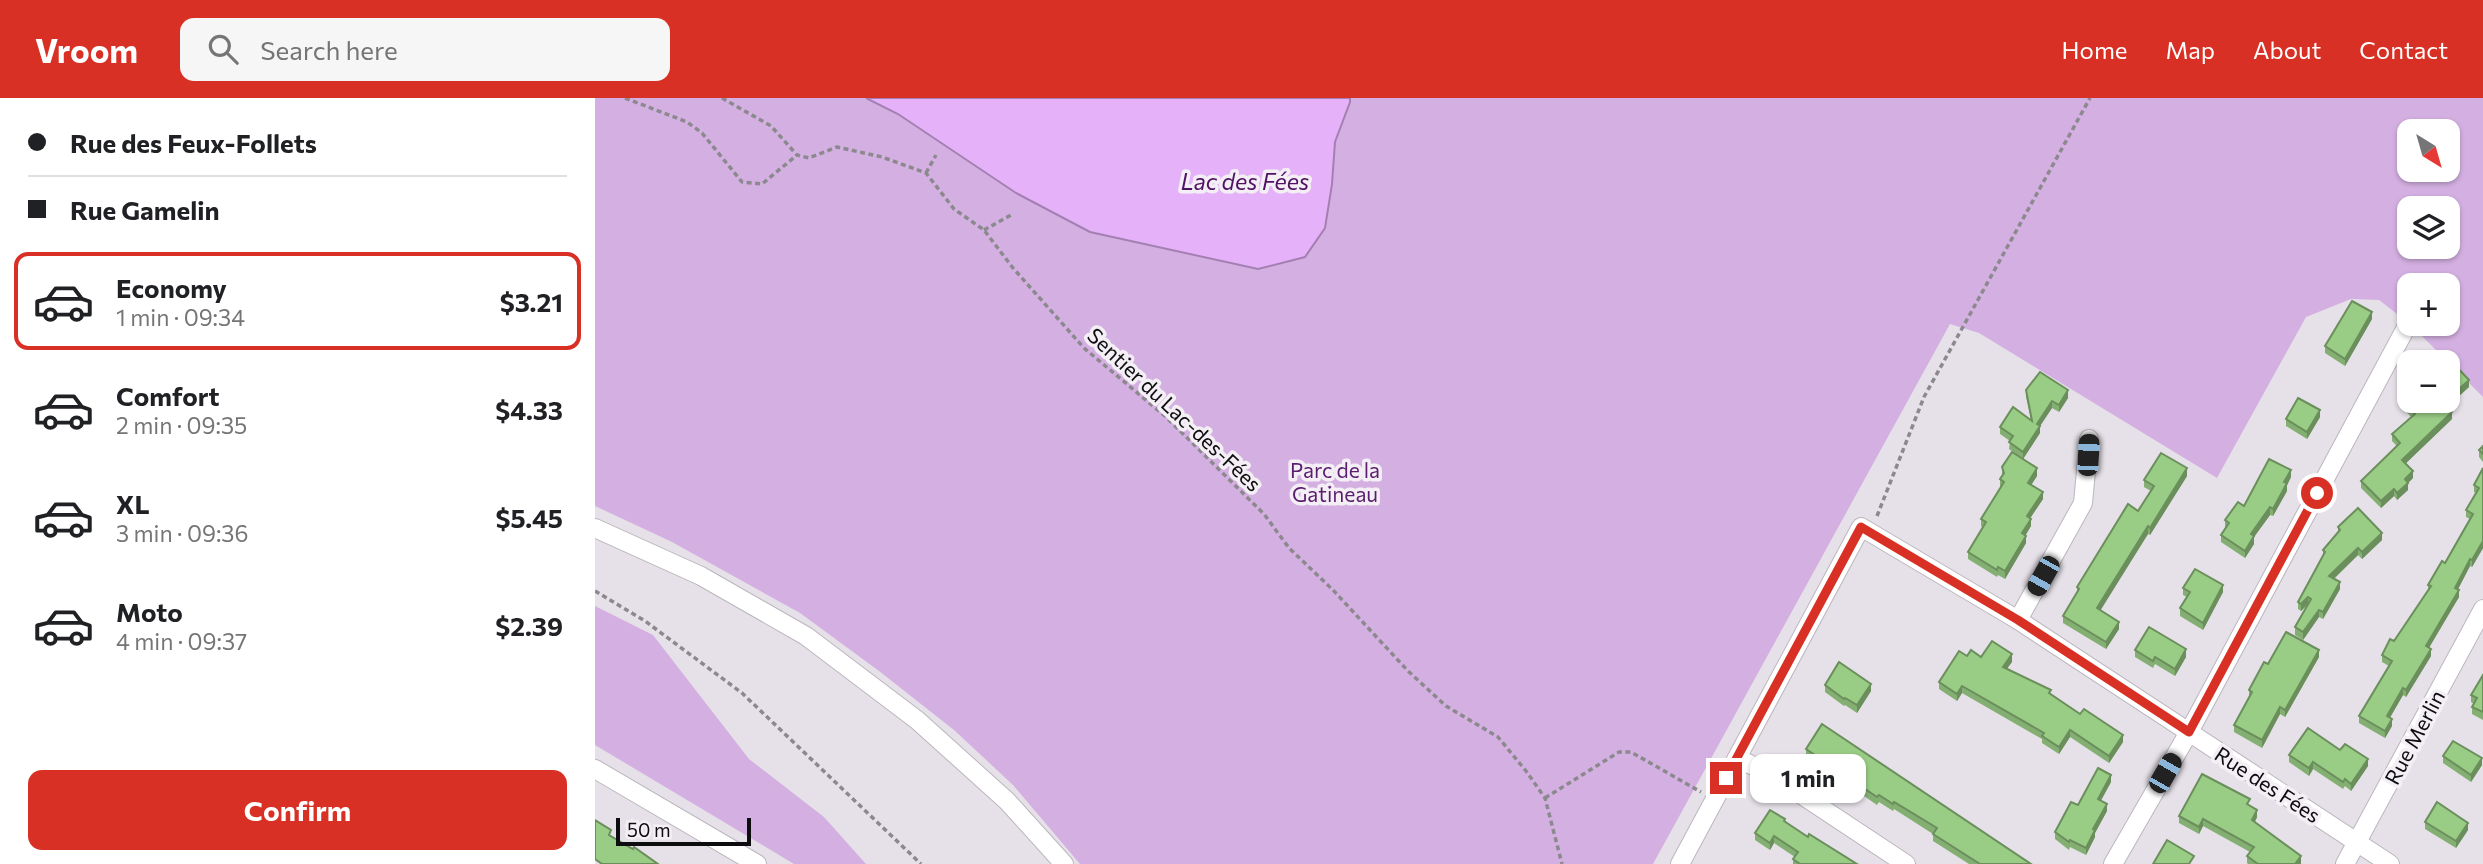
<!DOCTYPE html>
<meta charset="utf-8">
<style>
:root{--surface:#fff;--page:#f6f6f6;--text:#202124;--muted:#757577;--line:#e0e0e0;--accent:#d93025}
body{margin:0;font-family:Commissioner,sans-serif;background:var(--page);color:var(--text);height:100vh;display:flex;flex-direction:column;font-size:26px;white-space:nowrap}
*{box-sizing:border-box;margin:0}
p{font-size:23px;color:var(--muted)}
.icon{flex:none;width:38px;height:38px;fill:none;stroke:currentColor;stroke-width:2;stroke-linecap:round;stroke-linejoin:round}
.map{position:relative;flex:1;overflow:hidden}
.drawer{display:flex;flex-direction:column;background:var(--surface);width:595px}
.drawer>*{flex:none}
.guide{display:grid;align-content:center;height:154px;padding:0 28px;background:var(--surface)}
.needle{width:46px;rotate:143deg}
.fabs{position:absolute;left:1802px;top:21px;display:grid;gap:14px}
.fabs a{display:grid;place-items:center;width:63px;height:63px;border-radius:14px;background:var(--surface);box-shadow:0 2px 5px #0004;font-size:35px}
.scale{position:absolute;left:21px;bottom:18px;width:135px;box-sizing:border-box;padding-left:7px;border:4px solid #0d0c0e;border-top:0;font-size:19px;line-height:24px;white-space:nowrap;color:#0d0c0e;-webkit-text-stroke:5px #f4eff5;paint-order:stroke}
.end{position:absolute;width:32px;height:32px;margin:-16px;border:9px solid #d93025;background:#fff;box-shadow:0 0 0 4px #fff}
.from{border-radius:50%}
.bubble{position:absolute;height:49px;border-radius:14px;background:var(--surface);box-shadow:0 2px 5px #0004;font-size:23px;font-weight:700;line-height:49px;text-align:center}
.car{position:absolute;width:21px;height:42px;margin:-21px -10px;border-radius:9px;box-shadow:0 0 5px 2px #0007;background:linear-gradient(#222 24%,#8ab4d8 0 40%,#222 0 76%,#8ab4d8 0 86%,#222 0)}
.guide b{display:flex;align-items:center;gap:24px;height:66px;font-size:26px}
.guide b+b{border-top:2px solid var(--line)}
.guide i{width:18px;height:18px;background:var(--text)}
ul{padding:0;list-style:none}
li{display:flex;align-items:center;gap:21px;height:98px;margin:0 14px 10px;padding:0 14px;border:4px solid transparent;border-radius:14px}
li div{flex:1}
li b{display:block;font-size:26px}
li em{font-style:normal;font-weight:700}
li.current{border-color:var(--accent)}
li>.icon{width:63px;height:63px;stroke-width:1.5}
.cta{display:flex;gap:14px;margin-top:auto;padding:14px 28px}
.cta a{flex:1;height:80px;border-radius:14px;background:var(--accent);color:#fff;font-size:28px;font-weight:700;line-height:80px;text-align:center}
header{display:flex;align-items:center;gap:42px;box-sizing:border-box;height:98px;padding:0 35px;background:var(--accent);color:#fff}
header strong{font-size:33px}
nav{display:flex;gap:38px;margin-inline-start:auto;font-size:24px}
.search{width:490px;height:63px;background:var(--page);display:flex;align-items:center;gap:18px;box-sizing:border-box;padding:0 24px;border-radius:14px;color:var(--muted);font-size:26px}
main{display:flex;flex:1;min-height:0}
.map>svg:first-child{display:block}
.green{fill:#d4b0e2;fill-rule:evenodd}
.water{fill:#e5b2f9;stroke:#a480b2;stroke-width:2}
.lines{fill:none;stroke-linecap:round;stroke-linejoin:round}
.minor-casing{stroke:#bbb6bd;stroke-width:20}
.path{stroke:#8c898e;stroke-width:3.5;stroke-dasharray:5 3.5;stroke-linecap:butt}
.minor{stroke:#fff;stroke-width:18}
.wall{fill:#84af72}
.shaded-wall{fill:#6b8f5c}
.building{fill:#99cc84;stroke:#6b8f5c;stroke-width:2}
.route{stroke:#d93025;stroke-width:9}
.labels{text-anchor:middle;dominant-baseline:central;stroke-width:7;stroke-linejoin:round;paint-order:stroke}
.street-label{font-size:21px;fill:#0d0c0e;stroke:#f4eff5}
.park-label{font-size:21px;fill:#5b1d6f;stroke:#f4eff5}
.water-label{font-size:23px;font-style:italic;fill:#501064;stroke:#f4eff5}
</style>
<header>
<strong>Vroom</strong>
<div class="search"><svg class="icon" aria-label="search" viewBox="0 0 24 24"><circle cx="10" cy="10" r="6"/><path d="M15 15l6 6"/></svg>Search here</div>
<nav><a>Home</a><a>Map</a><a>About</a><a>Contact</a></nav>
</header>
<main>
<section class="drawer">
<div class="guide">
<b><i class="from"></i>Rue des Feux-Follets</b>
<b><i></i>Rue Gamelin</b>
</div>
<ul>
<li class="current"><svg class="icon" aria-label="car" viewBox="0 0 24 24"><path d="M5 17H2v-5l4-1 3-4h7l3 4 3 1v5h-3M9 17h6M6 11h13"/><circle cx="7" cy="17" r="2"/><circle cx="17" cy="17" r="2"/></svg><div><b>Economy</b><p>1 min · 09:34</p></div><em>$3.21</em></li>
<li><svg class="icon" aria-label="car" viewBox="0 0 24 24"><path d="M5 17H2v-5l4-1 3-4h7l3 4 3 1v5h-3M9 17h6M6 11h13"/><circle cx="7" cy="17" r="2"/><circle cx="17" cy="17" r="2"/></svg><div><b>Comfort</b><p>2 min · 09:35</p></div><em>$4.33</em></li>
<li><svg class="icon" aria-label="car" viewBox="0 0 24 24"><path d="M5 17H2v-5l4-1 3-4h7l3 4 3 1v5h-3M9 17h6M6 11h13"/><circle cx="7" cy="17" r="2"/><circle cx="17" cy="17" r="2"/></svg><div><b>XL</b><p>3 min · 09:36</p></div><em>$5.45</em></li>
<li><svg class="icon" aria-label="car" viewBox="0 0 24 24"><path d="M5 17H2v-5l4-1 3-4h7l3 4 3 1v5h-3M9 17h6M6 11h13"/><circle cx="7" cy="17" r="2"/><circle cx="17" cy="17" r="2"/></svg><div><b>Moto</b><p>4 min · 09:37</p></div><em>$2.39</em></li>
</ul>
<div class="cta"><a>Confirm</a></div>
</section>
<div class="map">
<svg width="1888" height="766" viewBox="0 0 1888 766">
<rect width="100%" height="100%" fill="#e6e1e8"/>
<g class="green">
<path d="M0,0h1888v299l-73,-73h38v-39h-38v39l-31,-24 -28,-1 -45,18 -89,161 -238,-145 -29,-9 -297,540h-573l-67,-79 -59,-55 -75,-59 -79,-58 -128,-71 -77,-36zM1815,33h38v39h-38zM1815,110h38v39h-38z"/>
<polygon points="0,508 58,537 154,661 229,719 271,766 199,766 0,647"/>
</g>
<polygon class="water" points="271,0 755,0 755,4 740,44 737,86 730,130 710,159 663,171 495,134 421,95 303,16"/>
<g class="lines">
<defs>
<g id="minor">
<polyline points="0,430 106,478 211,538 322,622 412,703 469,766"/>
<polyline points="1423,522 1488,405 1494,341"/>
<polyline points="1142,660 1175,676 1311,766"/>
<polyline points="0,671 162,766"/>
<polyline points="1085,766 1266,429 1423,522 1795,766"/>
<polyline points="1518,766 1594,634 1813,226"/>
<polyline points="1750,766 1888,511"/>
</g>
</defs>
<use href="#minor" class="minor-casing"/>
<g class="path">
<polyline points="30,0 92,24 107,35 147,84 167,86 202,57"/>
<polyline points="127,0 176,28 202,57 214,60 242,49 287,59 331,75 359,111 389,132 418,170 489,250 571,319 669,416 694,450 738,492 813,573 851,608 903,639 931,673 950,700 967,766"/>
<polyline points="331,75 341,57"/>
<polyline points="389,132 416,117"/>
<polyline points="1282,418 1329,299 1495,0"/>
<polyline points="0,493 50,523 147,595 326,766"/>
<polyline points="950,700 1024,654 1036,654 1106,694"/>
</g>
<use href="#minor" class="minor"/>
</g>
<g class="wall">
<polygon points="1777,221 1750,268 1730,255 1730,248"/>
<polygon points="1874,289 1863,299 1863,305 1855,312 1857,321 1810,366 1818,380 1813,385 1813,392 1802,402 1799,398 1786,410 1766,390 1766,383 1802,348 1797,343 1797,336 1816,319 1810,312 1810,305"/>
<polygon points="1431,292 1473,300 1464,314 1457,310 1445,328 1445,335 1428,361 1414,351 1415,343 1405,336 1405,329 1436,321 1431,299"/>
<polygon points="1725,319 1712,341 1691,328 1691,321"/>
<polygon points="1888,348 1888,364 1884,359 1884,352"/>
<polygon points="1407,369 1442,378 1436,387 1448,401 1435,420 1436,428 1431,437 1431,445 1410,481 1403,477 1402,479 1373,461 1373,454 1388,430 1386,428 1386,421 1406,389 1405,388 1405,381 1407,378"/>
<polygon points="1888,370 1888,450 1877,469 1875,468 1863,491 1864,499 1834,549 1836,558 1811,599 1808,597 1795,619 1797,628 1790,640 1764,625 1764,618 1794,568 1787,564 1787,557 1799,543 1833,493 1833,487 1850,465 1875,421 1871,419 1871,412 1881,395 1879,394 1879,387"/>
<polygon points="1592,378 1555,437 1553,436 1505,512 1524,531 1511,551 1468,525 1468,518 1482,496 1482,489 1543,413 1556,393 1549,389 1549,382"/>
<polygon points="1696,379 1692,387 1692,393 1678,418 1675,417 1659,439 1659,446 1650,460 1626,444 1626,437 1630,430 1630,422 1649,408"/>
<polygon points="1743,429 1787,442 1767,461 1763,457 1739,481 1745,491 1728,521 1724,519 1708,542 1700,537 1700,529 1713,506 1706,513 1703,511 1703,504 1728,458 1728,452 1743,435"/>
<polygon points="1588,490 1628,494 1608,532 1585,518 1585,510 1592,499 1588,497"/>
<polygon points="1540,552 1591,559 1580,578 1560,566 1558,570 1540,559"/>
<polygon points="1372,558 1417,564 1412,570 1456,596 1528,644 1514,665 1475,639 1464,656 1447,645 1447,641 1367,595 1362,603 1344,591 1344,584"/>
<polygon points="1724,559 1690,619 1685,616 1667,650 1639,634 1639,627 1654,599 1654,592 1673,566"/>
<polygon points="1888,577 1888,622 1877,616 1877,609 1879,606 1876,604 1876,597"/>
<polygon points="1230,587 1276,593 1262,615 1250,607 1249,608 1230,594"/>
<polygon points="1211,651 1436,766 1374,766 1338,743 1338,736 1299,711 1298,713 1284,704 1282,707 1211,658"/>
<polygon points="1745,652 1773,668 1756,693 1750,688 1748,691 1718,671 1714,678 1694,664 1694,657"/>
<polygon points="1848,658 1887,667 1876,684 1848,665"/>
<polygon points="1516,684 1506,702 1512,713 1500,735 1500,739 1491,757 1475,749 1474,752 1460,741 1460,734 1483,707"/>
<polygon points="1655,708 1662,719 1660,724 1706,766 1653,766 1652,765 1652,758 1655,754 1608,728 1604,736 1584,725 1584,718"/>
<polygon points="1190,724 1213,739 1262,766 1198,766 1198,761 1200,759 1179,745 1175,752 1160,742 1160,735"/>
<polygon points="1830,724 1873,732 1861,750 1830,731"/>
</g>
<g class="shaded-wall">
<polygon points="1777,214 1777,221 1750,268 1750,261"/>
<polygon points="1874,282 1874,289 1863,299 1863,305 1851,315 1851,308 1863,292"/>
<polygon points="1473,292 1473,300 1464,314 1464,307"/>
<polygon points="1457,303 1457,310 1445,328 1445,335 1428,361 1428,354 1442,326"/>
<polygon points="1725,312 1725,319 1712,341 1712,334"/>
<polygon points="1857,314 1857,321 1807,369 1807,362"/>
<polygon points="1442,370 1442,378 1433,392 1433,385"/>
<polygon points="1592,370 1592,378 1555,437 1555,430"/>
<polygon points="1696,372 1696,379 1692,387 1692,393 1678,418 1678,411 1689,384"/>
<polygon points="1818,373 1818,380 1810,388 1810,381"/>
<polygon points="1813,385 1813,392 1802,402 1802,395"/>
<polygon points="1799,391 1799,398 1786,410 1786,403"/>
<polygon points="1448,394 1448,401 1432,425 1432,418"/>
<polygon points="1675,409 1675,417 1659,439 1659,446 1650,460 1650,453 1656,436"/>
<polygon points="1436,421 1436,428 1427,442 1427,435"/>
<polygon points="1553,428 1553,436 1502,518 1502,510"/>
<polygon points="1787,435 1787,442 1767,461 1767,454"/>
<polygon points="1431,438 1431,445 1410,481 1410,473"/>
<polygon points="1888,443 1888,450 1877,469 1877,462"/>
<polygon points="1763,450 1763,457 1734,485 1734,478"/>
<polygon points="1875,461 1875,468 1860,497 1860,490"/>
<polygon points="1745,484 1745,491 1728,521 1728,514"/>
<polygon points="1628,487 1628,494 1608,532 1608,525"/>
<polygon points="1864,492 1864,499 1831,555 1831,548"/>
<polygon points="1713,499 1713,506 1706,513 1706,506"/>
<polygon points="1724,512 1724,519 1708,542 1708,534"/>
<polygon points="1524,524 1524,531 1511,551 1511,544"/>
<polygon points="1591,551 1591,559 1580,578 1580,571"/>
<polygon points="1836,551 1836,558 1811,599 1811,592"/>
<polygon points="1724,552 1724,559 1690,619 1690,612"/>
<polygon points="1417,556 1417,564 1408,576 1408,569"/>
<polygon points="1276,586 1276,593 1262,615 1262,607"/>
<polygon points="1367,588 1367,595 1362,603 1362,596"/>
<polygon points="1808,590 1808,597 1792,625 1792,618"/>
<polygon points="1685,609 1685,616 1667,650 1667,642"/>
<polygon points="1797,621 1797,628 1790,640 1790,633"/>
<polygon points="1475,632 1475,639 1464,656 1464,649"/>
<polygon points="1528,637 1528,644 1514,665 1514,658"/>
<polygon points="1887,660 1887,667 1876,684 1876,677"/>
<polygon points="1773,661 1773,668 1756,693 1756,686"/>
<polygon points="1718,664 1718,671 1714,678 1714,670"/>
<polygon points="1516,677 1516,684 1503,708 1503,701"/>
<polygon points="1512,706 1512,713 1500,735 1500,739 1491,757 1491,750 1498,731"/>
<polygon points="1662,712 1662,719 1657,729 1657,722"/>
<polygon points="1608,721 1608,728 1604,736 1604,729"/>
<polygon points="1873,725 1873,732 1861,750 1861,743"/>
<polygon points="1179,738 1179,745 1175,752 1175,745"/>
<polygon points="1706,758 1706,766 1700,766"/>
</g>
<g class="building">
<polygon points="1757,203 1777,214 1750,261 1730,248"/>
<polygon points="1859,266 1874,282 1863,292 1863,298 1851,308 1857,314 1807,362 1818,373 1810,381 1813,385 1802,395 1799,391 1786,403 1766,383 1805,345 1797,336 1820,316 1810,305 1815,301 1815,303 1853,303 1853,271"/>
<polygon points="1445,274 1473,292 1464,307 1457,303 1442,326 1445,328 1428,354 1414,344 1418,338 1405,329 1418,309 1437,323 1431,292"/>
<polygon points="1703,300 1725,312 1712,334 1691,321"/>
<polygon points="1888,348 1888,356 1884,352"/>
<polygon points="1417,354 1442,370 1433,385 1448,394 1432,418 1436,421 1427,435 1431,438 1410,473 1403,469 1402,472 1373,454 1391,424 1386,421 1409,384 1405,381 1409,375 1407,369"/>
<polygon points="1566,355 1592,370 1555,430 1553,428 1502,510 1524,524 1511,544 1468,518 1484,491 1482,489 1533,406 1543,413 1559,388 1549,382"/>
<polygon points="1674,361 1696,372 1689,384 1692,385 1678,411 1675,409 1656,436 1659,438 1650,453 1626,437 1634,425 1630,422 1643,404 1649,408"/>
<polygon points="1888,370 1888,443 1877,462 1875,461 1860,490 1864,492 1831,548 1836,551 1811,592 1808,590 1792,618 1797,621 1790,633 1764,618 1797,563 1787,557 1795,541 1799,543 1836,488 1833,487 1847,463 1850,465 1878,416 1871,412 1884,390 1879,387"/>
<polygon points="1763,410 1787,435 1767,454 1763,450 1734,478 1745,484 1728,514 1724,512 1708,534 1700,529 1716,501 1713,499 1706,506 1703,504 1730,454 1728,452 1745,432 1743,429"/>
<polygon points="1600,471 1628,487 1608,525 1585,510 1595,494 1588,490"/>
<polygon points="1554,529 1591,551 1580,571 1560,559 1558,563 1540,552"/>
<polygon points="1691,534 1724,552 1690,612 1685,609 1667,642 1639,627 1657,594 1654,592 1669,564 1673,566"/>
<polygon points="1397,543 1417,556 1408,569 1456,592 1454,595 1485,616 1489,611 1528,637 1514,658 1475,632 1464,649 1447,638 1449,635 1367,588 1362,596 1344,584 1364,553 1372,558 1376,552 1386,559"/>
<polygon points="1244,564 1276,586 1262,607 1250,600 1249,601 1230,587"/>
<polygon points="1888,577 1888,614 1877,609 1882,600 1876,597"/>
<polygon points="1227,626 1436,766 1385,766 1338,736 1342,730 1299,704 1298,706 1284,697 1282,699 1211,651"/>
<polygon points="1713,630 1745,652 1750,646 1773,661 1756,686 1750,681 1748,684 1718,664 1714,670 1694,657"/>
<polygon points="1858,643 1887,660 1876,677 1848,658"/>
<polygon points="1503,670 1516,677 1503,701 1512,706 1498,731 1500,732 1491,750 1475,742 1474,744 1460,734 1476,704 1483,707"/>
<polygon points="1607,676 1655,701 1652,706 1662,712 1657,722 1706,758 1700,766 1663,766 1652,758 1659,749 1608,721 1604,729 1584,718"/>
<polygon points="1842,704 1873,725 1861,743 1830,724"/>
<polygon points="1175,712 1190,721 1189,723 1213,739 1214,736 1262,766 1205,766 1198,761 1203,754 1179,738 1175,745 1160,735"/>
<polygon points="0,722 16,732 14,737 38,751 39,749 63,766 7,766 0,761"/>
<polygon points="1572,742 1599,758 1594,766 1558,766"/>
</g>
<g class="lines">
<polyline class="route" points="1131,680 1266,429 1423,522 1594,634 1722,395"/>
</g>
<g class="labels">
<g class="street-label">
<text transform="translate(580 311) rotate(43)">Sentier du Lac-des-Fées</text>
<text transform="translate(1819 639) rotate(-62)">Rue Merlin</text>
<text transform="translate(1673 686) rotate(33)">Rue des Fées</text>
</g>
<g class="park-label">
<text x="740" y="371">Parc de la<tspan x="740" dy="24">Gatineau</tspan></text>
</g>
<g class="water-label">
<text x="650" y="83">Lac des Fées</text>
</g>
</g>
</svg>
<div class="fabs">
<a><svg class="needle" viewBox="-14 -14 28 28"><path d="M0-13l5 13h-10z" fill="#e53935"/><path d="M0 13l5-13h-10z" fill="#757577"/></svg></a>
<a><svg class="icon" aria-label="layers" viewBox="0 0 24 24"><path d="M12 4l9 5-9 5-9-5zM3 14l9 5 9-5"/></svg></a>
<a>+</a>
<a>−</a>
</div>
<div class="scale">50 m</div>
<i class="end from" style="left:1722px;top:395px"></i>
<i class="end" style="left:1131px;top:680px"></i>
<div class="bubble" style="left:1155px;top:656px;width:116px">1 min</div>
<i class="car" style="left:1493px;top:357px;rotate:3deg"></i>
<i class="car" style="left:1448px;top:478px;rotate:209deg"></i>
<i class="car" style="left:1570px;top:675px;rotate:30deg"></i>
</div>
</main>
